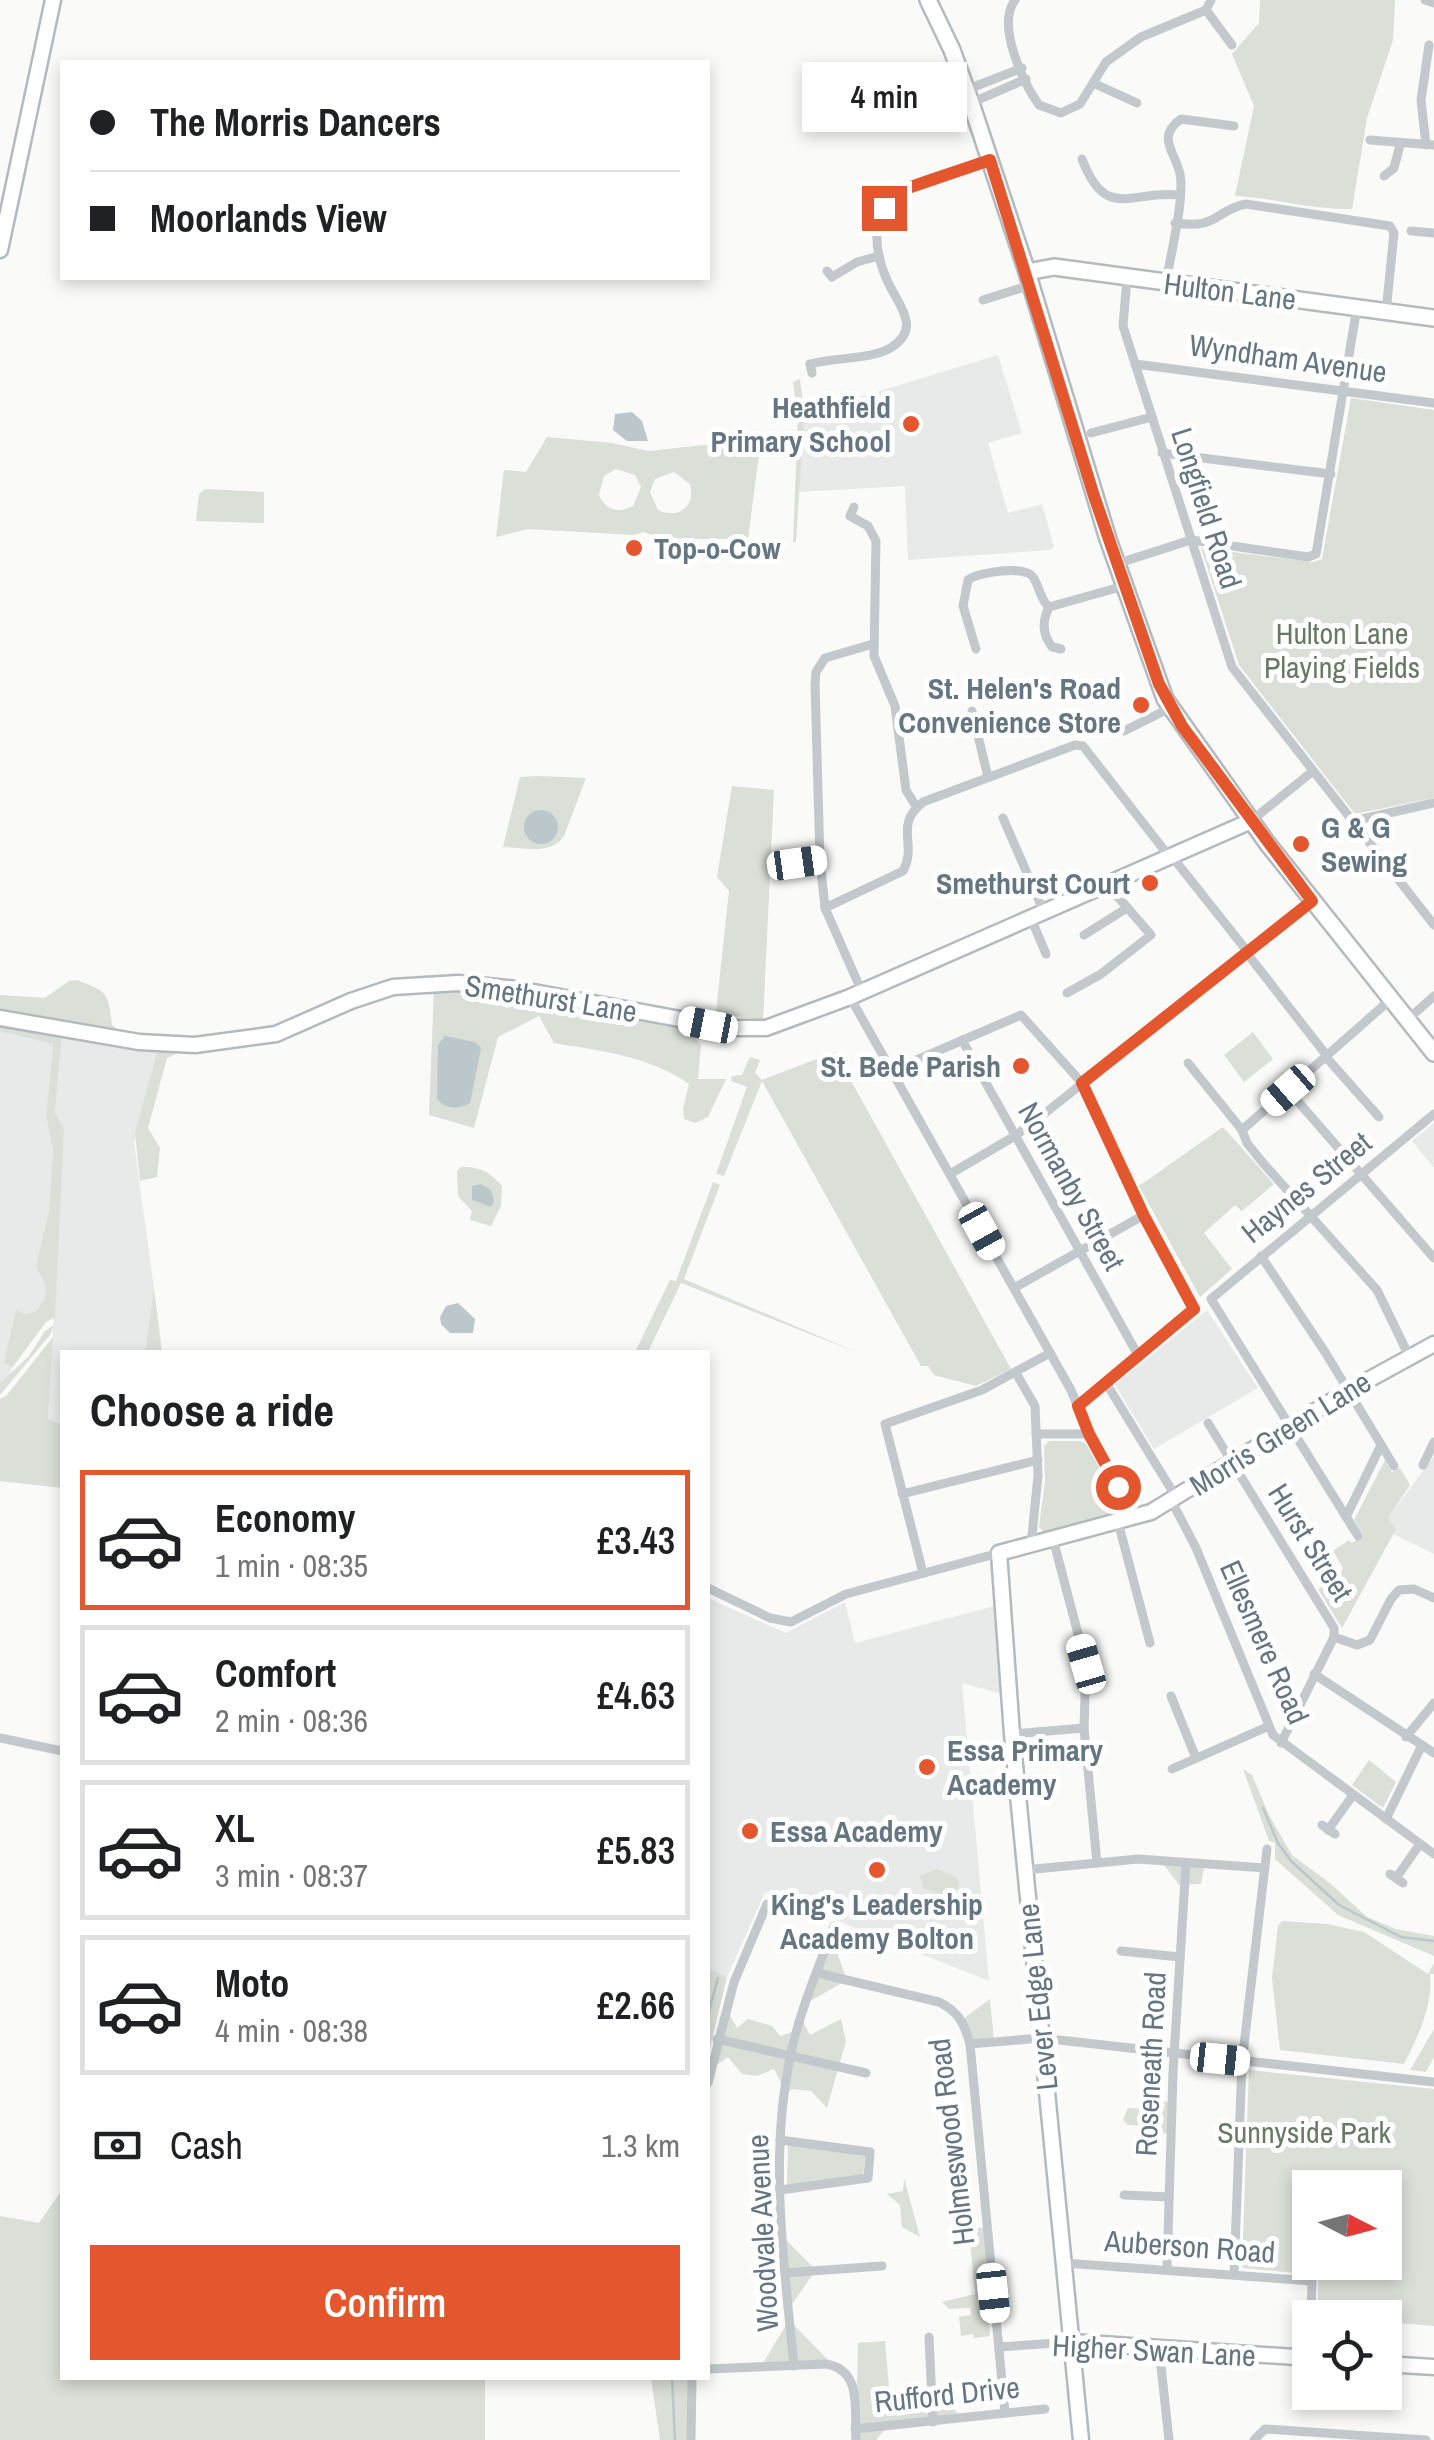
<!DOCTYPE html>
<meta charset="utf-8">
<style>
:root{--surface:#fff;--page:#f6f6f6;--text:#202124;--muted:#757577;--line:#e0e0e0;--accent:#e4572e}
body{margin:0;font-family:"Archivo Narrow",sans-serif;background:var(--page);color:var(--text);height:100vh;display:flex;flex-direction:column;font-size:38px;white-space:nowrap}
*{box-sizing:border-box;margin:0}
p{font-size:32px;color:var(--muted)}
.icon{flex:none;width:55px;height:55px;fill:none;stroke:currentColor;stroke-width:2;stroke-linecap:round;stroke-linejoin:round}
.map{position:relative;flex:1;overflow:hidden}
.drawer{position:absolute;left:60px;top:1350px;width:650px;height:1030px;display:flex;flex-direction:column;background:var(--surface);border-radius:0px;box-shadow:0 5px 15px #0003}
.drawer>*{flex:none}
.guide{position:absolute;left:60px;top:60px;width:650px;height:220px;border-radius:0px;box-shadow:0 5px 15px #0003;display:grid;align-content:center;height:220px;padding:0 30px;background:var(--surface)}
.needle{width:65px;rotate:96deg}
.tools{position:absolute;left:1292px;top:2170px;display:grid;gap:20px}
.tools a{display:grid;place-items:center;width:110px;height:110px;border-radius:0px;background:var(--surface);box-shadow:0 5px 15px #0003;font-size:50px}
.end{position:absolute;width:45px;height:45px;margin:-22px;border:12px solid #e4572e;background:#fff;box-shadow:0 0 0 5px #fff}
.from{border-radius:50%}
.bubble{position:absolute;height:70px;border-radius:0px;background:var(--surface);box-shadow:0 5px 15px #0003;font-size:32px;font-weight:600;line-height:70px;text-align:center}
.car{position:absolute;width:30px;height:60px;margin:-30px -15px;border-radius:12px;box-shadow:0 0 8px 2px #0007;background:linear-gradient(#fff 24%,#345 0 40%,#fff 0 76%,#345 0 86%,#fff 0)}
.guide b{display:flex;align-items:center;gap:35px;height:95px;font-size:38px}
.guide b+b{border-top:2px solid var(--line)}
.guide i{width:25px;height:25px;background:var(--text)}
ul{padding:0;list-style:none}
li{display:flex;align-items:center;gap:30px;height:140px;margin:0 20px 15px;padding:0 10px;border:5px solid var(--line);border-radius:0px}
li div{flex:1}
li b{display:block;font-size:38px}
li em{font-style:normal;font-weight:600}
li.on{border-color:var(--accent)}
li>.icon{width:90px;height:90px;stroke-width:1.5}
h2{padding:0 30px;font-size:45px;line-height:120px}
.pay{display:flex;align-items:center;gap:25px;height:110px;padding:0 30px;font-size:38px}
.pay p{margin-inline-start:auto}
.action{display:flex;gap:20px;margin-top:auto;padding:20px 30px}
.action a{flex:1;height:115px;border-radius:0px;background:var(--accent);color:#fff;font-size:40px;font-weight:600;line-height:115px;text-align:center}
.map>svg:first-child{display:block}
.built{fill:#e8e9e9}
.green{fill:#dadfd7;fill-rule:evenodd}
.water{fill:#bbc7cb}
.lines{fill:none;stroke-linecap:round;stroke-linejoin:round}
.stream{stroke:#bbc7cb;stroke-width:2.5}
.secondary-casing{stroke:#b3babf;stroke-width:19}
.primary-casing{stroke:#b5babe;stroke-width:20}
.street{stroke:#c3c8cc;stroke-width:9}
.secondary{stroke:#fff;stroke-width:14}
.primary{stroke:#fff;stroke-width:15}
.route{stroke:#e4572e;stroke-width:12}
.poi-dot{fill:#e4572e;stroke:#fff;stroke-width:4}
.labels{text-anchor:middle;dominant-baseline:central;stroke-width:10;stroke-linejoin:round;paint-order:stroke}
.street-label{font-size:30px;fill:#657683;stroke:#fff}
.poi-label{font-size:30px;font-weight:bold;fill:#657683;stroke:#fff;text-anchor:end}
.park-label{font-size:30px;fill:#687a64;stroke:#fff}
</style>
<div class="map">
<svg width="1434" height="2440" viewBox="0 0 1434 2440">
<rect width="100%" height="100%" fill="#fafaf8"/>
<g class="built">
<polygon points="998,355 1022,433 988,443 1008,513 1042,504 1054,547 1050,550 908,560 905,486 798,492 804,415 833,408 863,399 863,396"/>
<polygon points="0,1029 53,1044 46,1117 53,1149 49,1211 36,1266 46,1287 44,1301 36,1311 26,1314 17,1311 4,1362 12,1368 10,1375 0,1383"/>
<polygon points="62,1034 158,1049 134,1143 154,1288 145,1352 62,1352 62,1424 48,1419 64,1130 55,1114"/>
<polygon points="1434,1123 1434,1168 1412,1141"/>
<polygon points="1207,1310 1258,1388 1154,1449 1115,1385"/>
<polygon points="1434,1456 1434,1554 1393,1534 1396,1528 1388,1518"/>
<polygon points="708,1598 786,1633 845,1602 855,1643 994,1606 1002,1694 962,1683 989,1981 765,1892 727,1977 708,1969"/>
</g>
<g class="green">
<path d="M1260,0h135l-2,40 -26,78 -15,91c-43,1 -76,-11 -117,-13l19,-90 -22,-52 27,-31z"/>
<polygon points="800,379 804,410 863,396 863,399 804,415 796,542 793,542 798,417 793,382"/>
<polygon points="1351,398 1434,410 1434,798 1355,814 1239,665 1201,548 1313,562 1322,559"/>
<path d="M547,437l65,6 36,8 113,-12 -13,100h-87l-17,-7 -10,3 -106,-6 -32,8 8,-67 22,2zM616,469l19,6 6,12 -8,19c-14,8 -28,4 -34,-11l5,-19zM674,472l16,12c6,22 -11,36 -32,26l-8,-18 5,-13z"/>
<polygon points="205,489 264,492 264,523 196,521 199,494"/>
<path d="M538,776l48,2 -22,58c-12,19 -41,12 -61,11l17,-70z"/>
<polygon points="732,786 774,790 763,1022 716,1012 729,891 717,877"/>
<path d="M77,980c31,12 31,12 35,45l5,4 -2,4 -115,-20v-18l45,3 24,-17z"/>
<path d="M434,988h37l215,39 15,18 -3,34h28l-18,38 -13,6 -11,-4 -1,-10 6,-25c-39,-28 -89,-33 -135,-41l-15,-27 -41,21 -24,91 -45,-13z"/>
<polygon points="0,1023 62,1034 55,1113 64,1129 55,1317 46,1322 12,1368 4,1362 16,1310 26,1314 36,1311 44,1300 46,1287 36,1266 49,1211 53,1149 46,1117 53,1044 0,1031"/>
<polygon points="1253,1032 1273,1059 1244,1082 1224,1055"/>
<polygon points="158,1049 180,1050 180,1052 167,1058 148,1128 160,1148 157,1177 140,1181 135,1133"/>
<polygon points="835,1052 1011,1369 976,1386 934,1375 928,1366 921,1366 762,1081 724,1176 716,1174 747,1087 731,1081 732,1076 742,1075 750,1057 760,1060 755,1073 762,1080"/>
<polygon points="1223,1127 1274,1184 1242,1211 1235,1205 1204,1233 1232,1269 1200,1297 1139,1186"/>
<path d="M461,1167c19,0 28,4 41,19l-1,20 -10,20 -21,-6 2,-9 -14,-15 -1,-25z"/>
<polygon points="713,1182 720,1185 684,1279 861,1354 681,1283 648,1352 635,1352 670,1280 676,1281"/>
<polygon points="154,1288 162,1352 145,1352"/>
<polygon points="54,1325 50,1335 0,1395 0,1383 29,1356 45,1331"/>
<polygon points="53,1337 48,1419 62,1424 62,1488 0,1481 0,1399 7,1395"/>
<polygon points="1049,1441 1081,1441 1086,1444 1121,1505 1119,1512 1045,1533 1039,1527 1045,1481 1044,1446"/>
<polygon points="1385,1460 1392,1472 1400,1468 1410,1485 1388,1518 1396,1529 1342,1628 1318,1589 1340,1575 1343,1568 1333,1551 1349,1540 1352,1543 1363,1535 1354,1520"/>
<polygon points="1369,1760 1396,1782 1383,1808 1352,1785"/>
<polygon points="1243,1769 1252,1775 1270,1817 1292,1855 1331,1884 1367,1917 1396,1929 1434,1936 1434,1956 1338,1915 1275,1859 1275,1843 1269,1841"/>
<polygon points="1161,1861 1205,1864 1201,1884 1179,1885"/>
<polygon points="937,1869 957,1878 959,1885 955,1892 943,1895 923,1888 920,1876"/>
<path d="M1282,1921l45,3 37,8 64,42 6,-11v11h-4c4,29 -13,65 -26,90l-124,-14 -8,-72 6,-52z"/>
<polygon points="831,1936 847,1980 805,2004"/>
<polygon points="708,1969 727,1977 708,2056"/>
<polygon points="990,1999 994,2042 970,2044 962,2020"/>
<polygon points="726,2008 737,2028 748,2019 772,2026 780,2036 798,2030 801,2018 810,2035 841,2019 846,2041 827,2108 811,2091 792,2089 784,2096 785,2090 774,2069 757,2076 742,2074 728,2057 710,2069"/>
<polygon points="1434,2029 1434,2057 1426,2072 1410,2070"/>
<path d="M1249,2070l185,19v237l-49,-4v-4l-67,-2v-41l-76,-7zM1310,2188h75v74h-75z"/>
<polygon points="1146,2101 1172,2102 1171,2134 1145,2132 1145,2126 1128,2125 1123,2120 1128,2108 1146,2109"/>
<polygon points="788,2145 862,2154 865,2156 863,2176 787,2185"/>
<polygon points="904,2178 920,2237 902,2227 900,2205 887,2194 903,2191"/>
<polygon points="62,2190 62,2378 485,2378 485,2440 0,2440 0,2216 39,2223"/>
<polygon points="987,2227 993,2293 986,2294 990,2336 974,2338 973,2334 961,2336 959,2317 971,2315 970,2308 949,2309 942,2302 975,2294 969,2229"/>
<polygon points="782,2236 816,2270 788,2310"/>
<polygon points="789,2320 833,2365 761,2367"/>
<polygon points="885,2341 890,2399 931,2398 931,2388 963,2418 888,2426 876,2440 856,2440 858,2343"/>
<polygon points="651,2378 688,2378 688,2440 660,2440"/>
</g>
<g class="water">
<polygon points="632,412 642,421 648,441 627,441 613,430 615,414"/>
<circle cx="541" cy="827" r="17"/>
<path d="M445,1036l30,6 6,6 -11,55c-12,7 -24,6 -33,-4l1,-54z"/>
<polygon points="481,1184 491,1190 494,1201 491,1207 472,1200 472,1186"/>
<polygon points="458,1303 475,1319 473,1333 450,1333 441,1324 440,1317 446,1306"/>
</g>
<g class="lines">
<g class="stream">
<polyline points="1263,1808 1278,1843 1291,1861 1339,1905 1401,1937 1434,1941"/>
<polyline points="708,2015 718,1978"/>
<polyline points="672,2378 675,2440"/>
</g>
<defs>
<g id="secondary">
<polyline points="0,250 53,0"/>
<polyline points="0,1018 139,1042 195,1045 276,1034 351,1001 393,987 458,983 517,989 729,1028 766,1028 850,997 1251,821"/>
<polyline points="1072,2342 1310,2358"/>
<polyline points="1385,2364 1434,2367"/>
<polyline points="1081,2440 1012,1734 999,1553 1151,1512 1348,1391 1434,1344"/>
</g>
<g id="primary">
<polyline points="928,0 952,50 971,103 1027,272 1108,539 1165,699 1267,843 1434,1053"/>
<polyline points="1027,272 1054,267 1434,318"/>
</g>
</defs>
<use href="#secondary" class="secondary-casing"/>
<use href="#primary" class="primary-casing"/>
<g class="street">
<path d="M1015,0c-19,25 8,82 24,105l22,8 19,-9 26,-42 35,-25 65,-27"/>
<polyline points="1211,0 1206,10 1232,45"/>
<polyline points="1425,0 1434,3"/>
<polyline points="1093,83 1137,103"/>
<polyline points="966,90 1022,68"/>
<polyline points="971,103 1026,79"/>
<polyline points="1370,140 1434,145"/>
<polyline points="1426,145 1421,100 1429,45"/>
<path d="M1082,159c24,63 49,31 97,36"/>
<polyline points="1384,176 1394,168 1400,145"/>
<path d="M1175,223c45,6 38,-12 71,-19l144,22 4,7 -8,79"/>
<polyline points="1411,231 1434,233"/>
<polyline points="827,271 832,277 857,262 879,256"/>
<polyline points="1127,278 1123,326 1232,667 1434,925"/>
<path d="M1166,283c4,-26 19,-86 14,-109 -4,-21 -25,-37 1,-55l53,7"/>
<polyline points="983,300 1031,285"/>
<polyline points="1135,364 1434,403"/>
<path d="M812,373l-2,-9c25,-7 62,-4 82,-17 31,-20 4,-45 -5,-67 -12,-27 -18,-64 9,-85 20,-16 68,-26 93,-35"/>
<polyline points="1091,433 1152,417"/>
<polyline points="1162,453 1331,474"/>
<polyline points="854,507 850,516 868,526 876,541 874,656 895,706 906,790 917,808"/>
<polyline points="1116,564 1191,540 1308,557 1316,554 1357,307"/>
<polyline points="1049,607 1124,586"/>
<path d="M976,649l-13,-43 5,-26c10,-8 57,-15 65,-3 7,10 6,21 16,30 -7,15 -7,26 3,40l9,2"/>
<polyline points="972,711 988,777"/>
<polyline points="1124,731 1170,708"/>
<polyline points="1003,818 1043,910"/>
<polyline points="1251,821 1313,771"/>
<polyline points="1355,824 1362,819 1434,803"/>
<polyline points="1170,854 1247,951"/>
<polyline points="774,866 820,860"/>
<path d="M825,908l78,-37c15,-27 -10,-45 20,-69l152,-57 8,1 85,109"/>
<polyline points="1030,916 1046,954"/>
<polyline points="1084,935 1127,908"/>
<polyline points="1246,952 1327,1056"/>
<polyline points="862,992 825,908 820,860 815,684 816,672 825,658 873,644"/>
<polyline points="1067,993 1101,974 1151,935 1106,883"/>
<polyline points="850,997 1071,1390 1089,1434 1135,1517"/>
<polyline points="1407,1020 1434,996"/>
<polyline points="962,1040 1139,1357"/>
<polyline points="1326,1057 1379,1117"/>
<polyline points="1188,1063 1242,1130 1247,1143 1263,1163 1377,1290 1409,1356"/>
<polyline points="891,1071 1021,1015 1082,1083 1144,1215 1194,1309 1078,1406"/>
<polyline points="1288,1090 1434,1258"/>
<polyline points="1242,1130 1390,1000"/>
<polyline points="950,1174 1015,1136 1049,1110 1312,901"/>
<polyline points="1261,1256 1325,1352 1394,1466"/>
<polyline points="1014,1288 1144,1215"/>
<polyline points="1016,1373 1035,1406 1038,1476 1031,1545"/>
<polyline points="1106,1383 1176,1497"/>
<polyline points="1208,1423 1334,1628 1334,1637"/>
<polyline points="1036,1434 1089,1434"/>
<polyline points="1423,1465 1434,1442"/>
<polyline points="902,1494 1038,1460"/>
<polyline points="1171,1500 1196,1548 1273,1735 1434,1854"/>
<polyline points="1346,1517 1381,1445"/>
<polyline points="1118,1522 1150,1643"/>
<polyline points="1358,1536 1211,1299 1434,1114"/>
<polyline points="1053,1539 1086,1664 1084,1728 1097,1863"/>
<polyline points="923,1573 885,1424 982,1390 1050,1353"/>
<polyline points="708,1588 770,1618 791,1622 846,1594 999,1553"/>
<polyline points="1334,1637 1357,1645 1370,1640 1391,1599 1399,1590 1414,1589 1434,1598"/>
<polyline points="1314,1674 1434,1753"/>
<polyline points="1171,1696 1196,1758"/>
<polyline points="1012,1734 1084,1728"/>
<polyline points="1406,1737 1434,1703"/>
<polyline points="0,1738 62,1751"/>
<polyline points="1281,1743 1334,1637"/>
<polyline points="1172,1769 1269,1726"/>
<polyline points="1386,1819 1421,1747"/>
<polyline points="1322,1825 1335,1834"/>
<polyline points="1328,1830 1353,1795"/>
<polyline points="1025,1870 1138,1859 1265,1868"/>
<polyline points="1390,1874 1403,1883"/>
<polyline points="1396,1878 1420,1844"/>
<polyline points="1121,1951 1180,1957"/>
<path d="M817,1973l122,29c20,10 25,21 31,42l35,369"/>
<polyline points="717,2039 866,2073"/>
<polyline points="970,2044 1041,2038 1434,2082"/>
<polyline points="708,2083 734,1982 767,1904"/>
<polyline points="780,2190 868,2178 870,2152 780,2140"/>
<polyline points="1124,2195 1169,2197"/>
<polyline points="1064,2263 1312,2281 1311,2318"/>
<polyline points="1167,2269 1173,2072 1186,1863"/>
<polyline points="784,2273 882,2266"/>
<polyline points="1234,2274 1242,2062 1267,1849"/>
<polyline points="929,2337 933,2422"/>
<polyline points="999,2347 1072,2342"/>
<polyline points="1159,2348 1169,2440"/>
<polyline points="1309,2358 1310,2339"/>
<path d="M794,2366c-10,-102 -25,-207 -4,-308 9,-46 28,-89 44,-132"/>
<path d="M708,2369l118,-5c37,6 28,47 30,76"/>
<polyline points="855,2429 1045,2409"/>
<polyline points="691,2440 692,2378"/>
<polyline points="1254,2440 1265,2429 1426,2440"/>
</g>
<use href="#secondary" class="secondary"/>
<use href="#primary" class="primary"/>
</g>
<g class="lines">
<polyline class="route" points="884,208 902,190 990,160 1094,496 1159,684 1182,726 1312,901 1082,1083 1144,1216 1194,1309 1078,1406 1089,1434 1118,1487"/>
</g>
<g class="poi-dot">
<circle cx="911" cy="424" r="10"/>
<circle cx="634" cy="548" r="10"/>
<circle cx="1141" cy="705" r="10"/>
<circle cx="1301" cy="844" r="10"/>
<circle cx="1150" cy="883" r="10"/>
<circle cx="1021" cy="1066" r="10"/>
<circle cx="927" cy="1767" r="10"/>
<circle cx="750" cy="1831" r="10"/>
<circle cx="877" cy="1870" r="10"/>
</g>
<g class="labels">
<g class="street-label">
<text transform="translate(1230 291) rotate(7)">Hulton Lane</text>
<text transform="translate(1288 358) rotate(8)">Wyndham Avenue</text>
<text transform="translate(1207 508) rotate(72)">Longfield Road</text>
<text transform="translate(551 998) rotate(9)">Smethurst Lane</text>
<text transform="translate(1072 1186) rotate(61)">Normanby Street</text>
<text transform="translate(1306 1187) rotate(-39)">Haynes Street</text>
<text transform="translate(1280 1433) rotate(-32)">Morris Green Lane</text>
<text transform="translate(1311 1542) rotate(58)">Hurst Street</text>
<text transform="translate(1265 1642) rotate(66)">Ellesmere Road</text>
<text transform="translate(1037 1997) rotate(-96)">Lever Edge Lane</text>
<text transform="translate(1150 2064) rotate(-87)">Roseneath Road</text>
<text transform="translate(951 2142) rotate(-97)">Holmeswood Road</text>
<text transform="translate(762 2233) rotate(-93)">Woodvale Avenue</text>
<text transform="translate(1190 2246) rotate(4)">Auberson Road</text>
<text transform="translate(1154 2350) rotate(3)">Higher Swan Lane</text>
<text transform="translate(947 2394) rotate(-6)">Rufford Drive</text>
</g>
<g class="poi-label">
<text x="891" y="407">Heathfield<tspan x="891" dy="34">Primary School</tspan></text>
<text x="654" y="548" text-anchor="start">Top-o-Cow</text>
<text x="1121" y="688">St. Helen's Road<tspan x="1121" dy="34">Convenience Store</tspan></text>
<text x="1321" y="827" text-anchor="start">G &amp; G<tspan x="1321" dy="34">Sewing</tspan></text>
<text x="1130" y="883">Smethurst Court</text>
<text x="1001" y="1066">St. Bede Parish</text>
<text x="947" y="1750" text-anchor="start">Essa Primary<tspan x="947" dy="34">Academy</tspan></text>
<text x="770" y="1831" text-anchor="start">Essa Academy</text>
<text x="877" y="1904" text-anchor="middle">King's Leadership<tspan x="877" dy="34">Academy Bolton</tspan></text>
</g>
<g class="park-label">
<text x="1342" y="633">Hulton Lane<tspan x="1342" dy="34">Playing Fields</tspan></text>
<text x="1304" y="2132">Sunnyside Park</text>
</g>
</g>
</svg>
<div class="tools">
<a><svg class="needle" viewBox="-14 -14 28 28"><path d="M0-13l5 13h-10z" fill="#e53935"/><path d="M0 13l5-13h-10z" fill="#757577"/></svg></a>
<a><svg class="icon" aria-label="locate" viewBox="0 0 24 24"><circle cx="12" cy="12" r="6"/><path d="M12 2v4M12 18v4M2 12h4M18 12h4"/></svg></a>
</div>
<i class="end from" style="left:1118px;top:1487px"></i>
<i class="end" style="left:884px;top:208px"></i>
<div class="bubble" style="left:802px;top:62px;width:165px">4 min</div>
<i class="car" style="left:797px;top:863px;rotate:82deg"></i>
<i class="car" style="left:708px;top:1025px;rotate:281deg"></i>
<i class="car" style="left:1288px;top:1090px;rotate:229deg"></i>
<i class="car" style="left:982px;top:1231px;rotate:151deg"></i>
<i class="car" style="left:1086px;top:1664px;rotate:344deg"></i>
<i class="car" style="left:1220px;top:2059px;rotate:96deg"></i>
<i class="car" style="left:993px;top:2293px;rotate:174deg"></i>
<div class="guide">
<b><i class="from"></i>The Morris Dancers</b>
<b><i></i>Moorlands View</b>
</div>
<section class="drawer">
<h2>Choose a ride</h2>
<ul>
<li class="on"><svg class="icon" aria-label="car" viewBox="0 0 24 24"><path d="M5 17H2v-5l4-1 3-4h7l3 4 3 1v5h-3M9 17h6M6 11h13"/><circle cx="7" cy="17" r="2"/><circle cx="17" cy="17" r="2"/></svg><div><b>Economy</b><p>1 min · 08:35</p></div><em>£3.43</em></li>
<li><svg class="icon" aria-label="car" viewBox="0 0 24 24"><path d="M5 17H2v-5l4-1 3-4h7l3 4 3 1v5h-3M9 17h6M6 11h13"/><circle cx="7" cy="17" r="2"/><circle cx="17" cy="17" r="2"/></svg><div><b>Comfort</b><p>2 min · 08:36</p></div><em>£4.63</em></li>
<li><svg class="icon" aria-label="car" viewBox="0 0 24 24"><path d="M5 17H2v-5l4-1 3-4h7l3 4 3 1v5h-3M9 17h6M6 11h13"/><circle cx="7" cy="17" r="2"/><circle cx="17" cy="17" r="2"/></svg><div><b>XL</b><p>3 min · 08:37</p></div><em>£5.83</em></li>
<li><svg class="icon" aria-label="car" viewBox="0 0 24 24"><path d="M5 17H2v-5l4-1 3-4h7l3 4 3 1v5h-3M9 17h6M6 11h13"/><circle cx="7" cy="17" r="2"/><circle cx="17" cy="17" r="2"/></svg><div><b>Moto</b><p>4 min · 08:38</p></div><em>£2.66</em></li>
</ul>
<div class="pay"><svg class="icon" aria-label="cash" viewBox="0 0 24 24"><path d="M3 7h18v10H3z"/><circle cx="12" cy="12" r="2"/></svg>Cash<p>1.3 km</p></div>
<div class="action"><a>Confirm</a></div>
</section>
</div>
